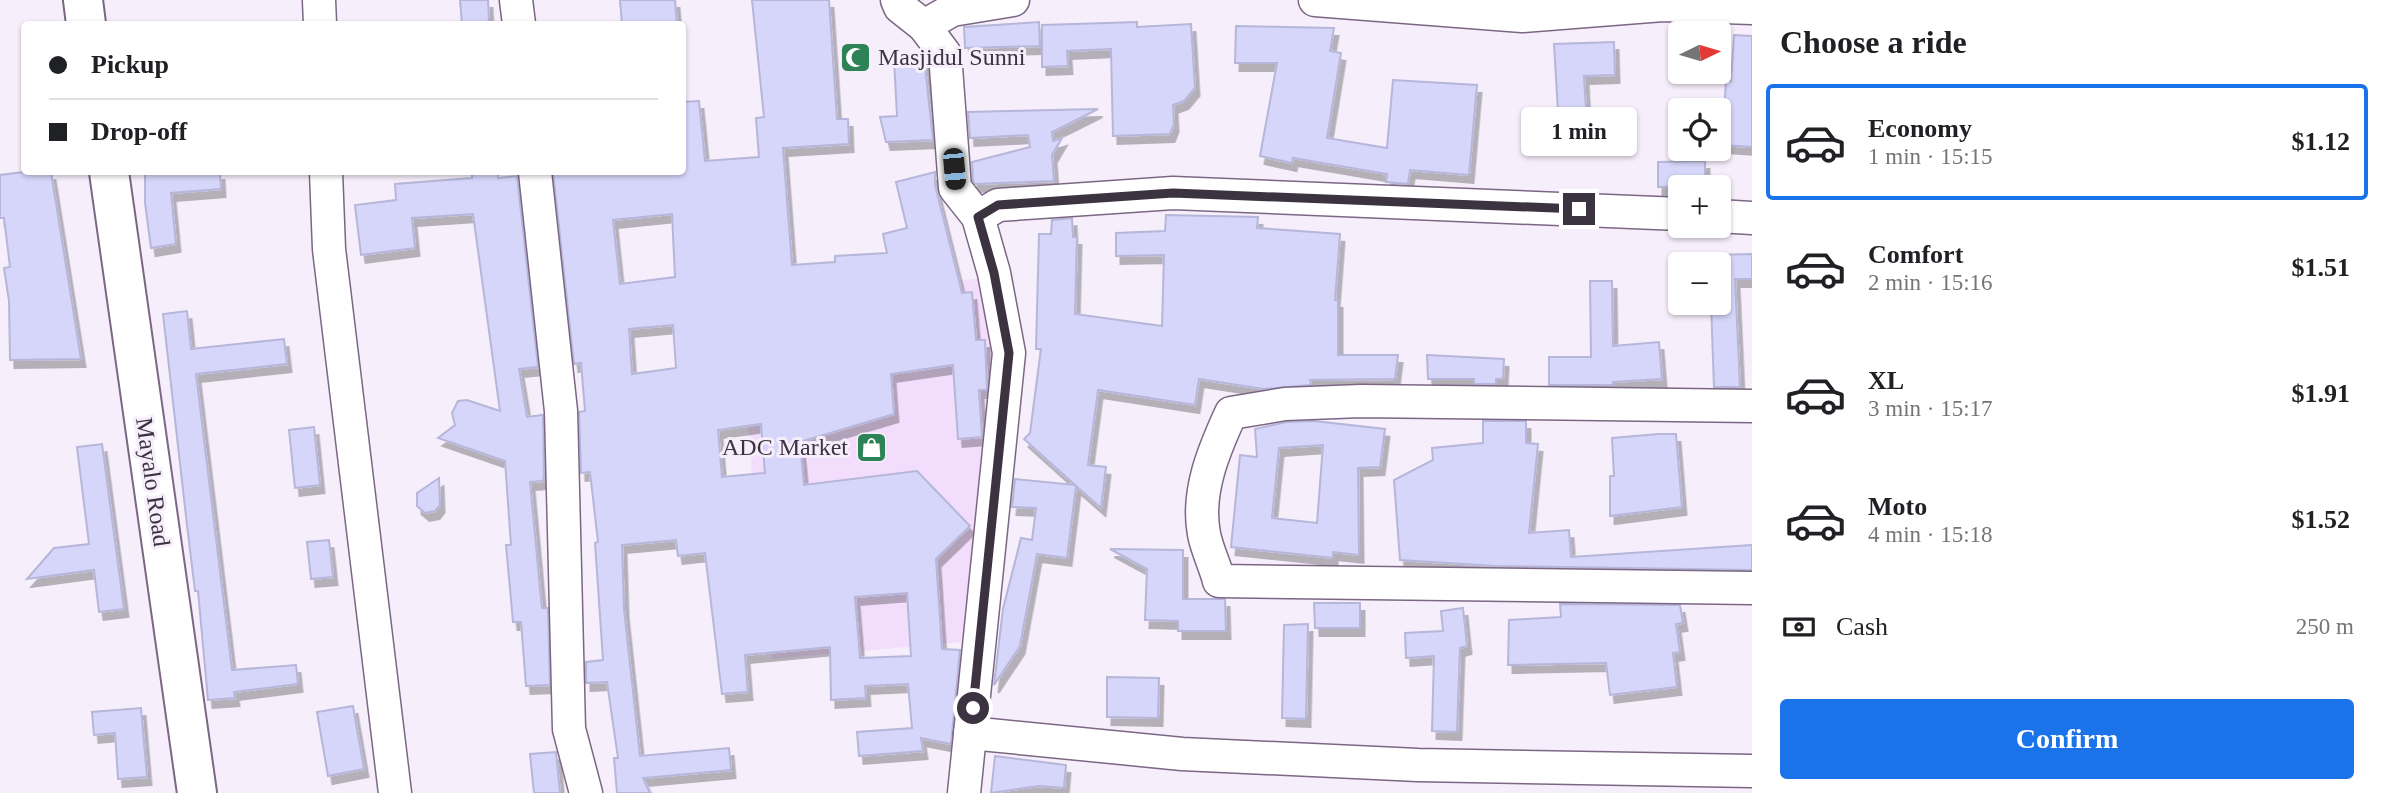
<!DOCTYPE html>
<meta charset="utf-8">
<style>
:root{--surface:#fff;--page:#f6f6f6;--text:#202124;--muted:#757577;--line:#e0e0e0;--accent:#1a73e8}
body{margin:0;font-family:Georgia,serif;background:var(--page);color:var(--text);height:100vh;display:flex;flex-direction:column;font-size:26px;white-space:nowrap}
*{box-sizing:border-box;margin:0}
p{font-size:23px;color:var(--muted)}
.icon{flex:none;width:38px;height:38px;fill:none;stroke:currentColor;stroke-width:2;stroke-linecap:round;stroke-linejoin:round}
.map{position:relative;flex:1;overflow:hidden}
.details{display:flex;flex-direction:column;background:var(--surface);width:630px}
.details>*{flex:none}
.guide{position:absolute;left:21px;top:21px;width:665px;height:154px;border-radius:7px;box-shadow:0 2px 5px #0004;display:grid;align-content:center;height:154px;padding:0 28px;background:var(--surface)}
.needle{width:46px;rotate:85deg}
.fabs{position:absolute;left:1668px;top:21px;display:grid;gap:14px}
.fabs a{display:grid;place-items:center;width:63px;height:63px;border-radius:7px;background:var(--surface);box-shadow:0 2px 5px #0004;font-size:35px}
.end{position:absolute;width:32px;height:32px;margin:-16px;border:9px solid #3c3340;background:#fff;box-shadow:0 0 0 4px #fff}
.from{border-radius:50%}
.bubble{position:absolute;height:49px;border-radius:7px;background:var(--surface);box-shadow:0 2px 5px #0004;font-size:23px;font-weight:700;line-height:49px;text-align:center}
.car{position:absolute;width:21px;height:42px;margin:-21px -10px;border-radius:9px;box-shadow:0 0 5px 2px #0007;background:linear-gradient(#222 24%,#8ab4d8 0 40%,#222 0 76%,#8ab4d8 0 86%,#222 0)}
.guide b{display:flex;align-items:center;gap:24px;height:66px;font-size:26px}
.guide b+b{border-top:2px solid var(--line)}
.guide i{width:18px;height:18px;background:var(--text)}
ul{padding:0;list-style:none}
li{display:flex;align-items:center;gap:21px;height:116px;margin:0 14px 10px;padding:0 14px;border:4px solid transparent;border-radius:7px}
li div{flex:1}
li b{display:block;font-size:26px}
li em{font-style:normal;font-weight:700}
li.current{border-color:var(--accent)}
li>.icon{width:63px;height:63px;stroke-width:1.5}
h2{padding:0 28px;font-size:32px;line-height:84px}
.pay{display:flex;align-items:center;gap:18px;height:77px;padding:0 28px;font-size:26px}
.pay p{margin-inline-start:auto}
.primary-button{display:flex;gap:14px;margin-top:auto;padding:14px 28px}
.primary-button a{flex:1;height:80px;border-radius:7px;background:var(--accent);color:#fff;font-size:28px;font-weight:700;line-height:80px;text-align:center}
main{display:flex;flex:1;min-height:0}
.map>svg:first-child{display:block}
.built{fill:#f3ddfc}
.building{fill:#d6d6fa;stroke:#b5b6d9;stroke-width:2;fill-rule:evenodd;filter:url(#shadow)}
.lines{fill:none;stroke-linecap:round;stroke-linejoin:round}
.minor-casing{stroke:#7b6783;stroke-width:35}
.tertiary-casing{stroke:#7b6783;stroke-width:42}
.minor{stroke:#fff;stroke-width:32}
.tertiary{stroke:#fff;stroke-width:38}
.route{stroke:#3c3340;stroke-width:9}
.labels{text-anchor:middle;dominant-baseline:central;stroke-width:6;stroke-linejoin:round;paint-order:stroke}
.poi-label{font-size:24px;fill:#3c3340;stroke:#f7eefb;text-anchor:start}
.street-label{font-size:24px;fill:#3c3340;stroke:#f7eefb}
</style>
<main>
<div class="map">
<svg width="1752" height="793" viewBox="0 0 1752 793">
<defs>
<filter id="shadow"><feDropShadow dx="4.5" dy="8" stdDeviation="0" flood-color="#0004"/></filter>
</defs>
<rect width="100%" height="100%" fill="#f7eefb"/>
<polygon class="built" points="986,278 1003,358 973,641 772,659 759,564 748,424 750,298"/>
<g class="building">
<polygon points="460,0 488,0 489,22 462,24"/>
<polygon points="620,0 675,0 677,24 622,24"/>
<path d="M752,0h77l8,119h11l1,25 -66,4 9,117 43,-3v-6l52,-3 -4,-19 24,-6 -11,-46 39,-10v13l27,108 10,-1 4,48h9l2,50h-8l3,47 -24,2 -5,-74 -62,9 3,40 -94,28 4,43 113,-14 53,55 -34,33 6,90 18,1 -9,94 -30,-6 2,13 -64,5 -2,-24 55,-4 -4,-44 -43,2 1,12 -35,2 -1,-53 -85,8 3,37 -26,2 -17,-141 -27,3 -2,-16 -54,5 2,64 16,147 89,-8 2,22 -88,8 7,15h-33l-3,-35h4l-11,-76 -21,1v-21l17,-2 -8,-117 3,-1 -8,-70 -9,1 -2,-61 6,-1 -4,-48 -7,1 -21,-192h129v-70l17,-1 6,60 54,-4 -3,-39 8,-1zM672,214l3,63 -55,7 -7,-64zM673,325l3,43 -44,6 -3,-45zM761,424l4,49 -43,4 -4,-47zM907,593l4,63 -51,2 -5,-61z"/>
<polygon points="1039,22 1040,46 965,48 964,27"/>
<polygon points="1137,22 1137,27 1191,24 1195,88 1184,101 1173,105 1174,124 1170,134 1113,136 1111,49 1067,51 1068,66 1042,67 1042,25"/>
<polygon points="1236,26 1334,28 1330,51 1341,53 1327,138 1387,148 1393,80 1477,85 1469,175 1410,170 1408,184 1386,182 1387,174 1293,158 1292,163 1260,156 1277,63 1235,63"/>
<polygon points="1734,35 1752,36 1752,147 1722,145 1726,81 1731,81"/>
<polygon points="1614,42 1615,75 1584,76 1587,128 1559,129 1554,44"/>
<polygon points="924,57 933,140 886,142 880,117 897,116 894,59"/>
<polygon points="1098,109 1052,132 1053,141 1062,138 1052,155 1054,181 975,184 973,181 972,162 1030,147 1028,135 970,138 968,112"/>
<polygon points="1705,161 1705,186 1658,187 1658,162"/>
<polygon points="24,172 51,172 81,359 10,360 9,301 4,268 10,267 4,218 0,218 0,175"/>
<polygon points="145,172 220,172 221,189 171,193 176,244 151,248 145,203"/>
<polygon points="472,172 498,172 498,178 517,176 538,367 519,369 527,417 543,415 544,476 543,481 530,482 541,599 542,608 548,608 550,685 526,686 521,622 513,622 506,545 511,545 505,461 438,438 455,425 452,413 458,401 467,400 500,411 473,214 412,218 415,248 361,255 355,205 396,200 395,184 472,178"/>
<polygon points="1166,215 1258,217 1257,228 1340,234 1335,300 1338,300 1338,355 1398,355 1395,379 1310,380 1311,385 1263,389 1199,379 1195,405 1098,390 1088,465 1106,467 1101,508 1076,486 1067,558 1037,554 1020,646 994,685 1003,609 1021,538 1032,540 1036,508 1012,507 1015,479 1075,485 1024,439 1030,433 1041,349 1036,349 1039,234 1051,234 1052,220 1072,218 1073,237 1077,237 1075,314 1162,326 1164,255 1116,256 1116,233 1165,231"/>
<polygon points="1752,254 1752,279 1735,279 1740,387 1714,387 1711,303 1718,303 1718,264 1711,264 1711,255"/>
<polygon points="1590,281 1612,281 1613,346 1659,342 1662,379 1613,382 1613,385 1549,385 1549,357 1591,357"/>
<polygon points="187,311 191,349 284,339 287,364 196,374 232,670 296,665 298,684 234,692 235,698 208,700 198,591 195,591 187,525 163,314"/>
<polygon points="1427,355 1504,359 1503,379 1496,379 1496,384 1474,384 1474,379 1428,379"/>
<path d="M1314,421l71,8 -5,38 -22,1 1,87 -26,-3v6l-102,-11 9,-92 17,2 -2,-28 32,-7zM1323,445l-6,78 -45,-5 7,-70z"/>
<polygon points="1483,421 1526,421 1526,443 1538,444 1529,533 1569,530 1571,557 1752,545 1752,570 1495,566 1400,560 1394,480 1433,460 1432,448 1483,443"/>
<polygon points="314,427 320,485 295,488 289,430"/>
<polygon points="1659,434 1676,434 1682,507 1610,516 1610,476 1614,476 1612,438"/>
<polygon points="102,444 124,609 99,612 94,570 27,579 54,548 89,544 77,447"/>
<polygon points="439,478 440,505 435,511 425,513 417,506 417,493"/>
<polygon points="329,540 333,577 311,579 307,542"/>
<polygon points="1110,549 1183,550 1183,599 1225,599 1226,631 1178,631 1178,621 1145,620 1147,569"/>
<polygon points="1314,603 1360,603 1360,628 1315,628"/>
<polygon points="1560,604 1680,605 1683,623 1676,624 1680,652 1673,653 1677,687 1610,695 1606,663 1508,665 1509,620 1561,617"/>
<polygon points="1463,608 1467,646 1460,648 1457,732 1432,731 1434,656 1406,658 1405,633 1443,631 1441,611"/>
<polygon points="1308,624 1306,719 1282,718 1284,625"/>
<polygon points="1107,677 1159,678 1158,718 1107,717"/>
<polygon points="353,706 364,769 328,776 317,712"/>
<polygon points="141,708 147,777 118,779 115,733 94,735 92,712"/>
<polygon points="556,752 560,793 534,793 530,754"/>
<polygon points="995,756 1066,765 1064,788 1039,786 991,793"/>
</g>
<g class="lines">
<defs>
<g id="minor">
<polyline points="319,0 320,24"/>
<polyline points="516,0 519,24"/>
<polyline points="897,0 900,7 924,26 952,10 1013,0"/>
<polyline points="1315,0 1522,16 1663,5 1752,8"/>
<polyline points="924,26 945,54 955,188 978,217"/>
<polyline points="326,172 329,249 395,793"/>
<polyline points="535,172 561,411 569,729 586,793"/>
<polyline points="1718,216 1752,218"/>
<path d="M1752,406l-391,-5 -76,3 -54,9c-17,37 -35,79 -27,121 3,16 11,31 15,47l533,7"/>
<polyline points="970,733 1182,754 1418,765 1752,771"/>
<polyline points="964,793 1009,353 994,273 978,217 998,205 1173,193 1680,214"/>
</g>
<g id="tertiary">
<polyline points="83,0 86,24"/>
<polyline points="109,172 197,793"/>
</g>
</defs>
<use href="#minor" class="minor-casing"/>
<use href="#tertiary" class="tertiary-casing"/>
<use href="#minor" class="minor"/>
<use href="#tertiary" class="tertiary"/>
</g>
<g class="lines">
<polyline class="route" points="973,708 1009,353 994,273 978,217 998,205 1173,193 1579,209"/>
</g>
<defs>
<symbol id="mosque-square" viewBox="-11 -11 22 22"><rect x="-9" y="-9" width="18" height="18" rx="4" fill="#2d8356" stroke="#f7eefb"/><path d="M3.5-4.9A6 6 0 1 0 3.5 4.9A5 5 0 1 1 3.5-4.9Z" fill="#fff"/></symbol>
<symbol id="shop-square" viewBox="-11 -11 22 22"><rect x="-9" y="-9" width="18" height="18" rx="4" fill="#2d8356" stroke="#f7eefb"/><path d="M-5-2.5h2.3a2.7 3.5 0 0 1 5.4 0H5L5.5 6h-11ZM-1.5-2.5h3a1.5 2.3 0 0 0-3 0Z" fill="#fff"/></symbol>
</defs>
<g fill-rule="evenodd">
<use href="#mosque-square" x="838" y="40" width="35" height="35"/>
<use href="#shop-square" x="854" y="430" width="35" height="35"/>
</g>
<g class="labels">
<g class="poi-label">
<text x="878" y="57">Masjidul Sunni</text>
<text x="848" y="447" text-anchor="end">ADC Market</text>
</g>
<g class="street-label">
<text transform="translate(153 482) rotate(82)">Mayalo Road</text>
</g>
</g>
</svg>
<div class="fabs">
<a><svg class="needle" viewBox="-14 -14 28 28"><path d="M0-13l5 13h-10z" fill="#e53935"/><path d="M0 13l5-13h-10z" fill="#757577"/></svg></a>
<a><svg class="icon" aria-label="locate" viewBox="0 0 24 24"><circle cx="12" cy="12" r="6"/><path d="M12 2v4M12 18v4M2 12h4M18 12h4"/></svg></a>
<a>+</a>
<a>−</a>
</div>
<i class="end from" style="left:973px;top:708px"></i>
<i class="end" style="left:1579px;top:209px"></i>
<div class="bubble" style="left:1521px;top:107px;width:116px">1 min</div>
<i class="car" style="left:954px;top:169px;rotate:175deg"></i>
<div class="guide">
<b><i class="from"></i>Pickup</b>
<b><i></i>Drop-off</b>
</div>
</div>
<section class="details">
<h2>Choose a ride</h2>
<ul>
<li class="current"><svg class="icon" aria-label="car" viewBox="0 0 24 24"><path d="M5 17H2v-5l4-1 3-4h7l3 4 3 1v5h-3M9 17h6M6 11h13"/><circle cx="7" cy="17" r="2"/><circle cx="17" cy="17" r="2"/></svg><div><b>Economy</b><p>1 min · 15:15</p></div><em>$1.12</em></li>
<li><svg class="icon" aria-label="car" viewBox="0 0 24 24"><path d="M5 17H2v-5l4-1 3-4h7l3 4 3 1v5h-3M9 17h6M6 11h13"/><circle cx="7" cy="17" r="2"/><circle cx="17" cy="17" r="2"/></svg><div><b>Comfort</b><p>2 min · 15:16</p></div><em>$1.51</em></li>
<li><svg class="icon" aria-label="car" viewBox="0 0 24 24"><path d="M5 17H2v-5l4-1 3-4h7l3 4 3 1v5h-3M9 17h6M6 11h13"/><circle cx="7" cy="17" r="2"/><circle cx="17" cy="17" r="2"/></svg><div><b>XL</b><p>3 min · 15:17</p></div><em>$1.91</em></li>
<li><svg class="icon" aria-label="car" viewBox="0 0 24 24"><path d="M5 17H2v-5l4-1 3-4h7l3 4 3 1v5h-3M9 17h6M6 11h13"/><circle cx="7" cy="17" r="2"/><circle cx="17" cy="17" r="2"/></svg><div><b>Moto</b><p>4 min · 15:18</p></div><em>$1.52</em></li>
</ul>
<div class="pay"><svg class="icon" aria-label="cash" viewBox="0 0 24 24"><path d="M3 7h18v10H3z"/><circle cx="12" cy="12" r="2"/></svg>Cash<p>250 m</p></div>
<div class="primary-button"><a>Confirm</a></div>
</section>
</main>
